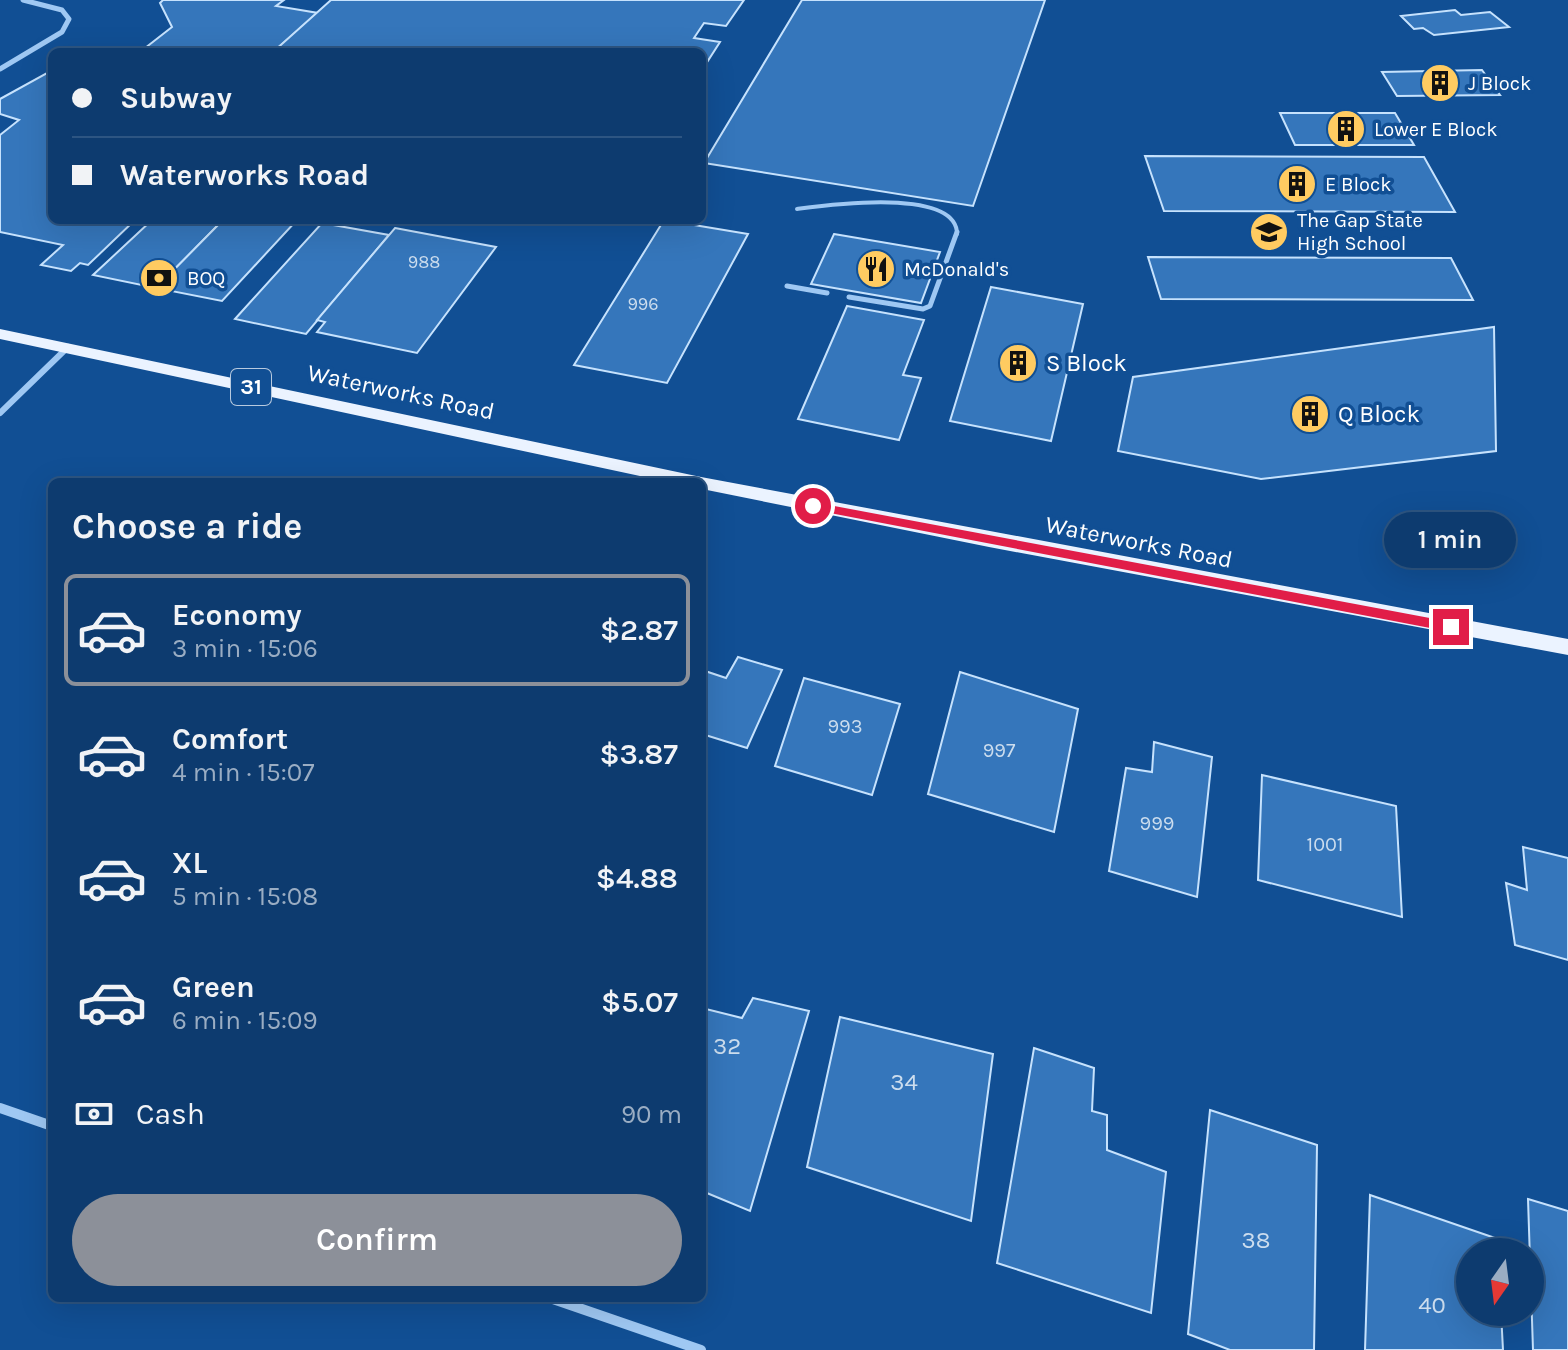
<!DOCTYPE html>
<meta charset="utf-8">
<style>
:root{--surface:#0d3b6f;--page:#1b4677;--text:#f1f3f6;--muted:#9aadc3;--line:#2d5582;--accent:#8c9099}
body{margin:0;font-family:Karla,sans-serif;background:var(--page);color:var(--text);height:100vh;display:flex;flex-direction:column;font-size:30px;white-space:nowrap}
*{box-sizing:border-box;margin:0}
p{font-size:26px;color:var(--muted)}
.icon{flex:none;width:44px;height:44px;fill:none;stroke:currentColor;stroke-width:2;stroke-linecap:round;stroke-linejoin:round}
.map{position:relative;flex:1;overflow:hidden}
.drawer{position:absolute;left:48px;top:478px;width:658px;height:824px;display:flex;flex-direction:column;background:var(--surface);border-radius:12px;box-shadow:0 8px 32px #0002,0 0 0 2px var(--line)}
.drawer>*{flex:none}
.hud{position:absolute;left:48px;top:48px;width:658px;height:176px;border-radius:12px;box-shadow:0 8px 32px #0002,0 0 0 2px var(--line);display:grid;align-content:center;height:176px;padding:0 24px;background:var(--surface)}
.needle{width:52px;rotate:194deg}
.tools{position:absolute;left:1456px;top:1238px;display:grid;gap:16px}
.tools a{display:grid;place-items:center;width:88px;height:88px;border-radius:50%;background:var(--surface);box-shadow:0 8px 32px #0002,0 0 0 2px var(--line);font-size:40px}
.end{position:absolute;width:36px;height:36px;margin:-18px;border:10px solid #e11d48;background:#fff;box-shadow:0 0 0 4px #fff}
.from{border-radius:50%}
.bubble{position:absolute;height:56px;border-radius:28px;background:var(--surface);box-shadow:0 8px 32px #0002,0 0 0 2px var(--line);font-size:26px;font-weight:600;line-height:56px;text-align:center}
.hud b{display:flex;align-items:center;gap:28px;height:76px;font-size:30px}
.hud b+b{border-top:2px solid var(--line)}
.hud i{width:20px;height:20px;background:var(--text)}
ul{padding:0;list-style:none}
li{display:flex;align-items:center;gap:24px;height:112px;margin:0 16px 12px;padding:0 8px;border:4px solid transparent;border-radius:12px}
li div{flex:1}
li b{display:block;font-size:30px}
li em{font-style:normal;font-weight:600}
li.active{border-color:var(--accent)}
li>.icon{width:72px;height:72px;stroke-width:1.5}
h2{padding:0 24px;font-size:36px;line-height:96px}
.pay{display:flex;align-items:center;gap:20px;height:88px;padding:0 24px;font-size:30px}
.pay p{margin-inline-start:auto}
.button{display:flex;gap:16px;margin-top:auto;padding:16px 24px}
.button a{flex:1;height:92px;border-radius:48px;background:var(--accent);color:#fff;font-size:32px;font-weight:600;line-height:92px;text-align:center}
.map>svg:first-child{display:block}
.building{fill:#3576bb;stroke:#c6e2fd;stroke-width:2}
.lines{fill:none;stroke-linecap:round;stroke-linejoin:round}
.service-far1{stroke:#9fc8f3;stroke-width:4}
.service{stroke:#9fc8f3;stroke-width:5}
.minor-far2{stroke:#9fc8f3;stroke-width:5}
.minor-far1{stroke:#9fc8f3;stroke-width:6}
.minor{stroke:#9fc8f3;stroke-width:10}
.primary{fill:#ebf3ff;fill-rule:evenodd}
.route{fill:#e11d48}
.labels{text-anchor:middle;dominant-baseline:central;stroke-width:7;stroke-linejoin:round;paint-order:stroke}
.far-number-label{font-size:18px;fill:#cde}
.far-poi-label{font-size:20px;fill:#fff;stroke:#114f94;text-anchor:start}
.number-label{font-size:20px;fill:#cde}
.shield{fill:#114f94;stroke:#b8cadf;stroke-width:2}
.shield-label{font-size:22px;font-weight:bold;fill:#fff}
.poi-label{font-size:24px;fill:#fff;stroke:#114f94;text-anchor:start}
.street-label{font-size:24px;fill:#fff;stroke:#114f94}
.near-number-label{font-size:24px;fill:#cde}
</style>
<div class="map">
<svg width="1568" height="1350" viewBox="0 0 1568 1350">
<rect width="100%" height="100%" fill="#114f94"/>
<g class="building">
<polygon points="163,0 284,0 276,6 318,13 273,52 140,52 172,27 160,3"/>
<polygon points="331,0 744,0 726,26 704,23 694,38 720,42 702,70 702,52 273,52"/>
<polygon points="802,0 1045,0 973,206 704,163"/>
<polygon points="1455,10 1461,15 1490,12 1509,27 1434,35 1423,28 1414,29 1401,16"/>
<polygon points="1482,70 1500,95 1397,96 1382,72"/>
<polygon points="47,73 52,74 52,220 135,220 88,265 80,263 71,271 41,265 63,245 0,232 0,135 19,120 0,114 0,99"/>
<polygon points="1280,113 1395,113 1414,145 1295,145"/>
<polygon points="1145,156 1424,157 1455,212 1164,211"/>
<polygon points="152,220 223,220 156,288 93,275"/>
<polygon points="223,220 297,220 222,301 156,288"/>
<polygon points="664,220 748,234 667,383 574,365"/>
<polygon points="322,223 389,235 306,334 235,319"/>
<polygon points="395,228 496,247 417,353 317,332 325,322 317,320"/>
<polygon points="834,234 940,252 921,303 811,284"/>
<polygon points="1148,257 1451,258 1473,300 1161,299"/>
<polygon points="991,287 1083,304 1051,441 950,421"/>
<polygon points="847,306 924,320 903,375 921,378 899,440 798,419"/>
<polygon points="1494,327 1496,451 1261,479 1118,451 1133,377"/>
<polygon points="738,657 782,670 747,748 702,734 702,670 726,678"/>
<polygon points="960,672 1078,709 1054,832 928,794"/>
<polygon points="804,678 900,704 872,795 775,766"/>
<polygon points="1154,742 1212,757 1197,897 1109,871 1126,768 1152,772"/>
<polygon points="1262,775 1396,806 1402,917 1258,880"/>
<polygon points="1523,847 1568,858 1568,960 1515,945 1506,883 1527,890"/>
<polygon points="753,998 809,1011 750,1211 702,1191 702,1008 742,1018"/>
<polygon points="840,1017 993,1054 971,1221 807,1167"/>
<polygon points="1034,1048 1094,1068 1092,1111 1107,1115 1107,1150 1166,1172 1151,1313 997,1263"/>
<polygon points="1210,1110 1317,1145 1314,1350 1230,1350 1188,1334"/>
<polygon points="1370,1195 1498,1239 1498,1252 1470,1252 1470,1312 1501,1312 1503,1350 1365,1350"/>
<polygon points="1528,1199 1568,1211 1568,1350 1533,1350"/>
</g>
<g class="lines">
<path class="service-far1" d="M797,209c30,-4 160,-22 160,25"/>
<g class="service">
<polyline points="787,286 827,293"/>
<polyline points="849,297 923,309 930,306 957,232"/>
</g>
<polyline class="minor-far2" points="0,69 62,32 69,19 62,10 23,0"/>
<polyline class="minor-far1" points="0,413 68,347"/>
<g class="minor">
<polyline points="0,1108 52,1126"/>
<polyline points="550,1298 701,1350"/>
</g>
<polygon class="primary" points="0,329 701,477 1568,639 1568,655 989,547 702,489 702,482 668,482 0,339"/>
</g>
<polygon class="route" points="813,502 1451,622 1457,627 1451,632 809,509 807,506"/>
<defs>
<symbol id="building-disc" viewBox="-11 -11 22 22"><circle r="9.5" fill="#ffcb61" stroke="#114f94"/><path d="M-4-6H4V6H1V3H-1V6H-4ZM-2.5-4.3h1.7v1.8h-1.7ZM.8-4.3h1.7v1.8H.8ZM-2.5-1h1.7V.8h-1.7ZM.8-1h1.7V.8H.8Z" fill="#111"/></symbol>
<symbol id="school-disc" viewBox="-11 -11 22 22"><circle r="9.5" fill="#ffcb61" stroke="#114f94"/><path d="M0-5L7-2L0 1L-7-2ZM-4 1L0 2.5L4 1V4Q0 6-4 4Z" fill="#111"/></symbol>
<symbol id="restaurant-disc" viewBox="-11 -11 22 22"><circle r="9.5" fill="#ffcb61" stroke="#114f94"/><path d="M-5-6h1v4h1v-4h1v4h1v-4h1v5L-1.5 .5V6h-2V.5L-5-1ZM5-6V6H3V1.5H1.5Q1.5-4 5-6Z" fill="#111"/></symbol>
<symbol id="bank-disc" viewBox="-11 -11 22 22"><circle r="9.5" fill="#ffcb61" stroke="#114f94"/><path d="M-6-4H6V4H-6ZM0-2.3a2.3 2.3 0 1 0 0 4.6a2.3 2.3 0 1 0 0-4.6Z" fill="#111"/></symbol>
</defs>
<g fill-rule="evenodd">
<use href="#building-disc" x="1418" y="61" width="44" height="44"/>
<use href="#building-disc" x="1324" y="107" width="44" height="44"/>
<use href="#building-disc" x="1275" y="162" width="44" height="44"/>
<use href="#school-disc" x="1247" y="210" width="44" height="44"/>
<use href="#restaurant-disc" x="854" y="247" width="44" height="44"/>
<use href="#bank-disc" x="137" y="256" width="44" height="44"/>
<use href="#building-disc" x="996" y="341" width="44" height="44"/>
<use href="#building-disc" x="1288" y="392" width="44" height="44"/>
</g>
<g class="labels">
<g class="far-number-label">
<text x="424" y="262">988</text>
<text x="643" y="304">996</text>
</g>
<g class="far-poi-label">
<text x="1468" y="83">J Block</text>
<text x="1374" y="129">Lower E Block</text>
<text x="1325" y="184">E Block</text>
<text x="1297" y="220">The Gap State<tspan x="1297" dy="23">High School</tspan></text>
<text x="904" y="269">McDonald's</text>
<text x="187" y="278">BOQ</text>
</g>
<g class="number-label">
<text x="845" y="726">993</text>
<text x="999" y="750">997</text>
<text x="1157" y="823">999</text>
<text x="1325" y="844">1001</text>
</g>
<rect class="shield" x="231" y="369" width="40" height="36" rx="6"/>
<g class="shield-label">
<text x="251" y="387">31</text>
</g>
<g class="poi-label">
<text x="1046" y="363">S Block</text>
<text x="1338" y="414">Q Block</text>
</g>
<g class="street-label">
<text transform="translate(401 392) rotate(12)">Waterworks Road</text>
<text transform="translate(1139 542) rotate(11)">Waterworks Road</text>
</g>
<g class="near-number-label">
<text x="727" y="1046">32</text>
<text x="904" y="1082">34</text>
<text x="1256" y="1240">38</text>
<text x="1432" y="1305">40</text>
</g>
</g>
</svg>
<div class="tools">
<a><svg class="needle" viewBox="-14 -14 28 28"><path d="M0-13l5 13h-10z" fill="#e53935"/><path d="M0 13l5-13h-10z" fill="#9aadc3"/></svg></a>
</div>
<i class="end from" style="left:813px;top:506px"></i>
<i class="end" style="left:1451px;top:627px"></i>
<div class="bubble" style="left:1384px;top:512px;width:132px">1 min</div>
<div class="hud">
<b><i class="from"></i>Subway</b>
<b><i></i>Waterworks Road</b>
</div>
<section class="drawer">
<h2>Choose a ride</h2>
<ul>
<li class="active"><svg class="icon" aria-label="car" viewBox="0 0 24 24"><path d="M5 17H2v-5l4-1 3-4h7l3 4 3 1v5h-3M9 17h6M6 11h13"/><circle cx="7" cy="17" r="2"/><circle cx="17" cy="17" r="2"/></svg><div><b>Economy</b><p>3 min · 15:06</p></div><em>$2.87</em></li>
<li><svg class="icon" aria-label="car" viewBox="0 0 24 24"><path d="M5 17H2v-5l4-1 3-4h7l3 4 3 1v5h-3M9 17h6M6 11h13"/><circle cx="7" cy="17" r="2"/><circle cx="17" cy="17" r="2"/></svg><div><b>Comfort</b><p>4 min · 15:07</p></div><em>$3.87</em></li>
<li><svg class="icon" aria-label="car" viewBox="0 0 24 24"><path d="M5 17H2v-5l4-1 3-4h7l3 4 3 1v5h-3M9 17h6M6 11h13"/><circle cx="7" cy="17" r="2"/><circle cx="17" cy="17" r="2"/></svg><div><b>XL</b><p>5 min · 15:08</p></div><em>$4.88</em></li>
<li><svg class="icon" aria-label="car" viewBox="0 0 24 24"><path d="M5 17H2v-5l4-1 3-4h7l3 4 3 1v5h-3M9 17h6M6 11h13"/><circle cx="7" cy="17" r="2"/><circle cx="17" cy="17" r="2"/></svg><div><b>Green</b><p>6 min · 15:09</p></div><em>$5.07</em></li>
</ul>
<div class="pay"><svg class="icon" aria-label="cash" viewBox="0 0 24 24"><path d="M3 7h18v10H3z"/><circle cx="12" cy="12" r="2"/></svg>Cash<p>90 m</p></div>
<div class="button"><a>Confirm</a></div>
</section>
</div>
